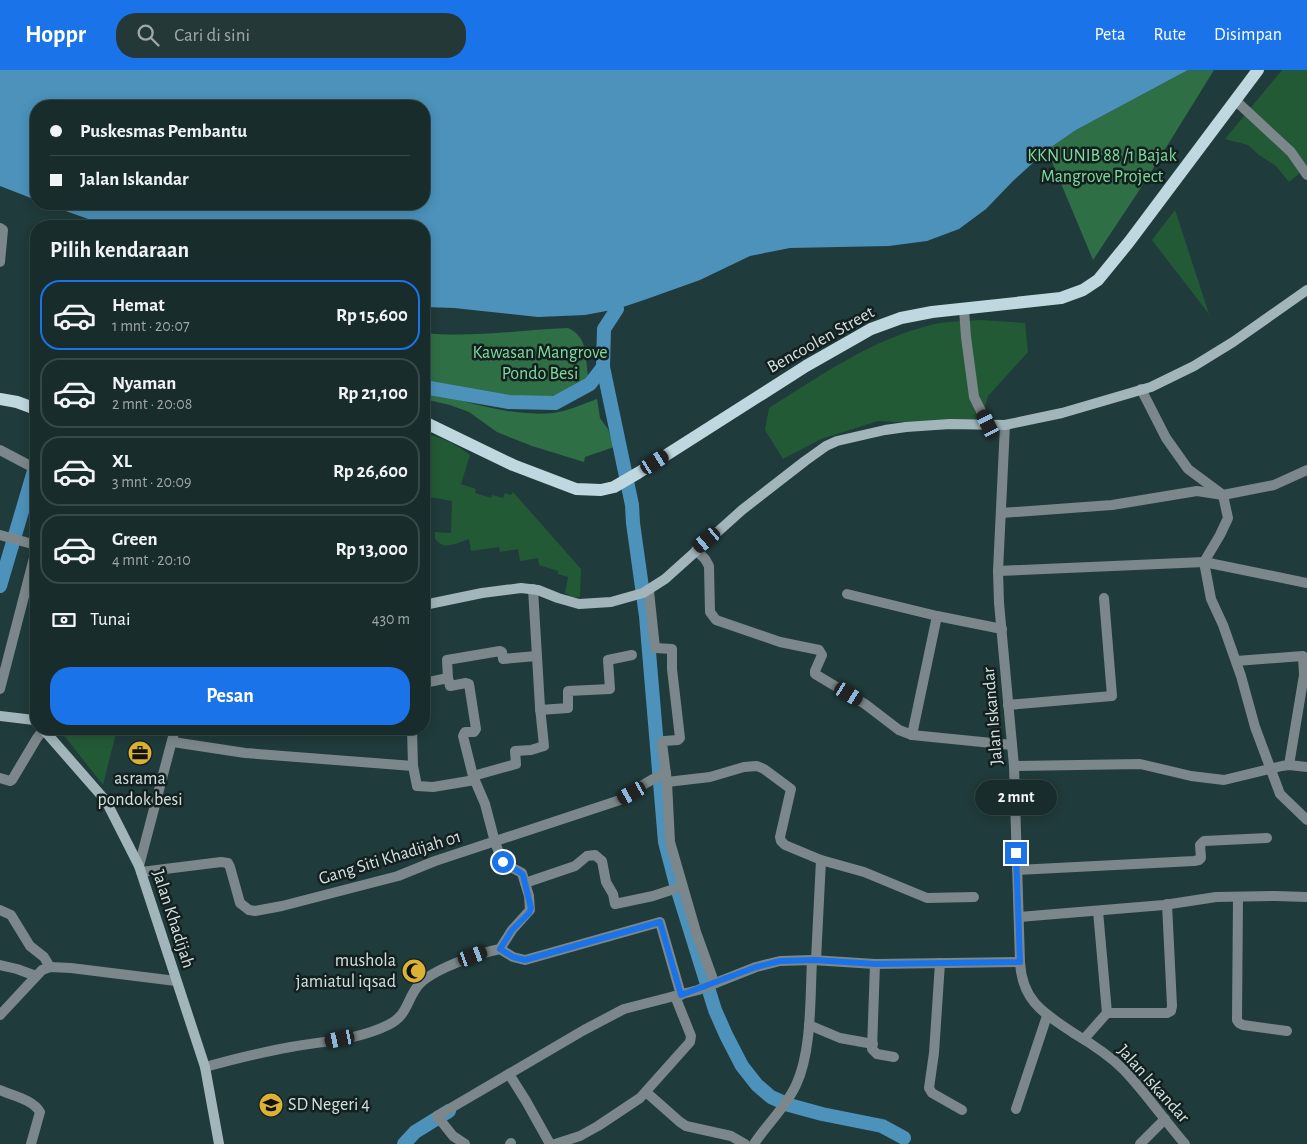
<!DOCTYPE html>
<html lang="id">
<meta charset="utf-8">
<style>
:root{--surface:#182c2c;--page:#253838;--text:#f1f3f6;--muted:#9fa7a9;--line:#364848;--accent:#1a73e8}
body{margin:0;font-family:"Alegreya Sans",sans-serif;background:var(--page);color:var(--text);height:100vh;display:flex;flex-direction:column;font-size:19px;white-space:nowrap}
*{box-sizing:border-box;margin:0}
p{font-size:16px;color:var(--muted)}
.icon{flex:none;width:28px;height:28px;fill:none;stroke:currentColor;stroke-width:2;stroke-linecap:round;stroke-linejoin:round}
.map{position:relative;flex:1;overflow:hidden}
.drawer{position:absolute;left:30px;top:150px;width:400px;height:515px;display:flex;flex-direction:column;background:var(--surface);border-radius:20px;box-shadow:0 2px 12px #0003,0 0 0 1px var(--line)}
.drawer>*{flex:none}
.top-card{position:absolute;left:30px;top:30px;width:400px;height:110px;border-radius:20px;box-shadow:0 2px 12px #0003,0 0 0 1px var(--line);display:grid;align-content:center;height:110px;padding:0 20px;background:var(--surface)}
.end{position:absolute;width:22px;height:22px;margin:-11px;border:6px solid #1a73e8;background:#fff;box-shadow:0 0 0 2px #fff}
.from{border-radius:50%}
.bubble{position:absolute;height:35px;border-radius:18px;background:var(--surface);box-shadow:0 2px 12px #0003,0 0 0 1px var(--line);font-size:16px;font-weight:600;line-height:35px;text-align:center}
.car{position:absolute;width:15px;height:30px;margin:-15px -8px;border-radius:6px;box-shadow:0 0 4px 1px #0007;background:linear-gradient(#222 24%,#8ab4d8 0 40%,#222 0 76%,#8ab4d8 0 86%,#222 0)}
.top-card b{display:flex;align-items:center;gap:18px;height:48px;font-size:19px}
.top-card b+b{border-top:1px solid var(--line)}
.top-card i{width:12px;height:12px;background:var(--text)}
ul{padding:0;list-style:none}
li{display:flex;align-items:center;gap:15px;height:70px;margin:0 10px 8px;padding:0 10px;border:2px solid var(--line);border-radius:20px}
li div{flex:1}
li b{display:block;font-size:19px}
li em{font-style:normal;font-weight:600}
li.selected{border-color:var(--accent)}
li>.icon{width:45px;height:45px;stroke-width:1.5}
h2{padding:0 20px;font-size:22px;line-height:60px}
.pay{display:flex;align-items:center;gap:12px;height:55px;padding:0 20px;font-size:19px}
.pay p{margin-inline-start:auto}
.primary-button{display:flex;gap:10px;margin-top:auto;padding:10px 20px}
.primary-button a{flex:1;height:58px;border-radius:20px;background:var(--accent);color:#fff;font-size:20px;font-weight:600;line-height:58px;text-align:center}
header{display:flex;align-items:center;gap:30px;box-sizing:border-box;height:70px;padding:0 25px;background:var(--accent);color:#fff}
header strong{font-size:24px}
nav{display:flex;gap:28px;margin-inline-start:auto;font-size:18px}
.search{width:350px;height:45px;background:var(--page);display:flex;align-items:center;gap:12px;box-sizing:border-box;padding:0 18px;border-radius:20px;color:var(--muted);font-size:19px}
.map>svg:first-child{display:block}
.green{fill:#235a36}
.forest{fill:#2f6f46}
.water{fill:#4c92bb}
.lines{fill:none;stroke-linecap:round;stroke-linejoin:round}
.canal{stroke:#4c92bb;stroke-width:14}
.street{stroke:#7b878a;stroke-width:10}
.secondary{stroke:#a1b5ba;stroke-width:10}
.primary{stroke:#bfd8df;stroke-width:12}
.route{stroke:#1a73e8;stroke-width:6}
.labels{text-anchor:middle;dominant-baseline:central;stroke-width:5;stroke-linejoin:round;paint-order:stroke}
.park-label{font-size:18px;fill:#80da9c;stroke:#14201f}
.street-label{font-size:18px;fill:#d2e2e1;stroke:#14201f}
.poi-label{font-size:18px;fill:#d2e2e1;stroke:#14201f}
</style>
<header>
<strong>Hoppr</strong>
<div class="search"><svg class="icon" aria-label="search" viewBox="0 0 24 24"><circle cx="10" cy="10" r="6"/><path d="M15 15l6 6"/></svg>Cari di sini</div>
<nav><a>Peta</a><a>Rute</a><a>Disimpan</a></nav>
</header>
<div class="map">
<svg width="1307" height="1074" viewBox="0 0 1307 1074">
<rect width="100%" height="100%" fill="#203b3b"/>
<g class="green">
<polygon points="1282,0 1307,0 1307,97 1289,112 1276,96 1259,85 1248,75 1225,69"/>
<polygon points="1175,140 1209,244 1152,170"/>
<path d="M981,250l44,3 3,29 -40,44 -8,27h-63l-39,-2 -57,18 -38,20 -18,-29 4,-22c52,-33 105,-70 166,-84 15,-3 31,-3 46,-4z"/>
<path d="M424,364c18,2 32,11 46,21l-9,29 15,5 -1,4 16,5 1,-3 11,3 2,-5 6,2 2,-3 68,77 -1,28h-7l-8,-4 3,-16 -10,-3v-3l-19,-6 -1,-7 -18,3 -2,-12 -18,3 -1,-5 -28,4 -2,-12c-13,4 -26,13 -34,-1v-6l16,1 1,-32 -28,-5v-9l7,-5v-4l-3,-3 -3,-23h-1z"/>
<polygon points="59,659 117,659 103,715"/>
</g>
<g class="forest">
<polygon points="1188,0 1214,0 1146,110 1093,190 1047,80 1076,60"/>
<path d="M568,258c20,9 17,28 20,47 -20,41 -128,14 -164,8v-50c48,5 96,-3 144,-5z"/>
<path d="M424,321c42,10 85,26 129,22 15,-2 30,-9 44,-14l3,19 8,11 6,18 -29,10 -1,5 -52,-16 -35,-14 -28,-20 -19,-7 -26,-6z"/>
</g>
<polygon class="water" points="0,0 1188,0 1076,60 1047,80 1013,111 986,139 959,159 927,171 889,176 790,178 750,186 700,210 644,230 617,239 585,245 538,247 454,238 424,237 424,156 108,156 46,134 424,134 424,36 36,36 36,130 0,116"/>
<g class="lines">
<g class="canal">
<polyline points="617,239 604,259 603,297 632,435 633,453 646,546 665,772 677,818 715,940 726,965 742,996 757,1015 771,1027 789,1035 822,1044 882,1056 904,1068"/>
<polyline points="424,317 509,332 555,333 590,314 603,297"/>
<polyline points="0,516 36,394"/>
<polyline points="404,1074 415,1062 449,1041"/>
</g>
<g class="street">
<polyline points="1235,30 1291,82 1307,105"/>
<polyline points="0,158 3,160 0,192"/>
<polyline points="964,239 966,267 974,327 988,355"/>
<polyline points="1141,319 1166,368 1188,399 1223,425 1228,448 1220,465 1204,492 1211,529 1223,555 1241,606 1255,657 1280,724 1307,750"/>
<path d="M1005,355l-7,146 1,32 15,163 6,196c2,40 25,52 55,72 17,10 35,22 49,36 22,23 40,50 61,74"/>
<polyline points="0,380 36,399"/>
<polyline points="1001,443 1112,435 1197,421 1223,425 1274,415 1307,400"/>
<polyline points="0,465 36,475"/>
<polyline points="696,480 705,489 709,496 710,542 716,550 780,572 819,580 822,585 815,601 815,604 865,634 899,660 912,665 1012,675"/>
<polyline points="998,501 1204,492 1307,513"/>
<polyline points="649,521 655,578 672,579 672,599 680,668 678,670 664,671 662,673 667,712 670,772 696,862 714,912"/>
<polyline points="847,524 937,546 1002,559"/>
<polyline points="1236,591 1303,586 1304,605 1289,695"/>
<polyline points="448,608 450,616 466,613 469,614 476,659 474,662 465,662 463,666 473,706 485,734 495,772 503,793 522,803 529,826 530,840 512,860 500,879"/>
<polyline points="424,613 448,608 447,590 500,581 502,582 503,589 536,586"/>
<polyline points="0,619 36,480"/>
<polyline points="1008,635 1112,626 1104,528"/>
<polyline points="540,640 568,638 568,621 610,619 608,590 632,585"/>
<polyline points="412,659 413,696 417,716 433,717 475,710"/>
<polyline points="912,665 937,546"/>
<polyline points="173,672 245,683 413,696"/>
<polyline points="1014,696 1140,694 1191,706 1224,710 1282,696 1289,695 1307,697"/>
<polyline points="473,706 516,694 515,681 531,680 544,676 540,637 533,519"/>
<polyline points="0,708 10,711 12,710 37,668 44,659"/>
<polyline points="667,712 710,707 744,697 757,696 764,699 791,719 780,767 781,771 785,775 821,790 864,802 927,828 974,827"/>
<polyline points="139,796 175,659"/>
<polyline points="1017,800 1194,791 1199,790 1201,788 1200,775 1204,771 1267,768"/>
<path d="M141,802l80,-10 7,1 2,4 10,36 9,7 6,1 27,-5 116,-30 37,-15 185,-61c17,-10 27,-20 46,-27"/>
<polyline points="525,813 575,796 587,786 595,785 602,791 606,812 613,824 615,834 653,826 674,819"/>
<polyline points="1238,827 1237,950 1239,953 1243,955 1287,961"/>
<polyline points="0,840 11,845 30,876 44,887 50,897"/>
<polyline points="1098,841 1107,943"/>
<polyline points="1019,847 1164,835 1216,827 1275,826 1307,827"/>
<polyline points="500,879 513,887 525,890 660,852 681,925"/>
<polyline points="816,890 821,790"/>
<polyline points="940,893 934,983 929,1018 932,1023 962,1040"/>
<polyline points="875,894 872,979 877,984 894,987"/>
<polyline points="0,895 17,899 36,906"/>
<polyline points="0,945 42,900 50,897 71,898 176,911"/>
<polyline points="809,955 840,968 873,974"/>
<polyline points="1084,969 1107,943 1167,943 1171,941 1172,936 1167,834"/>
<path d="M205,997c29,-8 57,-15 86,-20 32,-6 67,-7 97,-22 19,-9 18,-23 29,-38 12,-17 63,-34 83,-38"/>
<polyline points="509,1004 526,1031 550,1074"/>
<path d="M0,1020c13,6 32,9 40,22l-9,32"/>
<polyline points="646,1022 680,1052 686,1056 731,1066 745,1074"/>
<polyline points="1016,1039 1047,946"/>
<polyline points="465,1074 453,1066 437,1046 439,1045 584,960 624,939 698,920 756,897 780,891 812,890 875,894 1020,892"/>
<polyline points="510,1074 511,1073"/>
<polyline points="555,1074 580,1066 598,1056 640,1028 690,972 691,966 675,926"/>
<path d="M754,1074c13,-20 32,-37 42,-59 16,-34 14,-87 16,-125"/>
<polyline points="1140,1074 1165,1049"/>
</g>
<g class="secondary">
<polyline points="424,535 482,523 521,518 538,520 558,528 579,534 611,532 643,523 665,509 742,440 805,391 826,376 837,371 885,360 906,357 950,354 1005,355 1062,343 1151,317 1194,296 1233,272 1307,220"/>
<polyline points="0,646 34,650"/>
<polyline points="43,659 106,731 139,796 205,997 219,1074"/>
</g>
<g class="primary">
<polyline points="0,329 17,332 36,339"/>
<polyline points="424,352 513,395 576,419 601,420 614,417 638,403 806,296 871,259 901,248 932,242 1061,228 1083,220 1098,210 1129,172 1258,0"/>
</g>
</g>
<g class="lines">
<path class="route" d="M503,792c6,7 14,6 20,13l8,33 -2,5 -17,17 -12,19 13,8 12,3 135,-38 21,73 75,-28 24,-6 36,-1 59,4 145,-2 -4,-109"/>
</g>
<defs>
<symbol id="office-disc" viewBox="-11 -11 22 22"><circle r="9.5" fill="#dbb233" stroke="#14201f"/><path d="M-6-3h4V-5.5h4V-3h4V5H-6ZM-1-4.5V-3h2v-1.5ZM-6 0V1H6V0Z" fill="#111"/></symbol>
<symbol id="mosque-disc" viewBox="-11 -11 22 22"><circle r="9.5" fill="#dbb233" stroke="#14201f"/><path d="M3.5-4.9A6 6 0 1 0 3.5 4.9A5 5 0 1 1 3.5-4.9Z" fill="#111"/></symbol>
<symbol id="school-disc" viewBox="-11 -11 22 22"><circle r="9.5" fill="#dbb233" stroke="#14201f"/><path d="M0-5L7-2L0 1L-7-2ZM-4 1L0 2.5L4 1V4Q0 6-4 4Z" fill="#111"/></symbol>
</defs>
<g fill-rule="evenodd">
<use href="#office-disc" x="126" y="669" width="28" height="28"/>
<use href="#mosque-disc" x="400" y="887" width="28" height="28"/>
<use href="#school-disc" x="257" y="1021" width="28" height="28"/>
</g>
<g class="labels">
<g class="park-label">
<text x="1102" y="86">KKN UNIB 88 /1 Bajak<tspan x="1102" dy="21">Mangrove Project</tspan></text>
<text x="540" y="283">Kawasan Mangrove<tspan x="540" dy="21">Pondo Besi</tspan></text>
</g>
<g class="street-label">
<text transform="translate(821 270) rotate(-29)">Bencoolen Street</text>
<text transform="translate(993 646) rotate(-95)">Jalan Iskandar</text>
<text transform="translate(390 788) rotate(-17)">Gang Siti Khadijah 01</text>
<text transform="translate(173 849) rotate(72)">Jalan Khadijah</text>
<text transform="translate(1153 1014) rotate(48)">Jalan Iskandar</text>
</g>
<g class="poi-label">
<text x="140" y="709">asrama<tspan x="140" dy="21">pondok besi</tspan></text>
<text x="396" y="891" text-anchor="end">mushola<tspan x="396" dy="21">jamiatul iqsad</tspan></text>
<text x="288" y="1035" text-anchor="start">SD Negeri 4</text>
</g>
</g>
</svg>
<i class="end from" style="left:503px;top:792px"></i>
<i class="end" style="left:1016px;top:783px"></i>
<div class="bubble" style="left:975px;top:710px;width:82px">2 mnt</div>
<i class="car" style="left:988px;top:354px;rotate:334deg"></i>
<i class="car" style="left:655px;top:392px;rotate:58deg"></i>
<i class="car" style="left:707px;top:470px;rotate:230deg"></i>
<i class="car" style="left:849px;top:624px;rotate:121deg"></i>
<i class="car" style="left:632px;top:723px;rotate:241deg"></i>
<i class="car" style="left:473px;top:886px;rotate:70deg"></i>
<i class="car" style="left:340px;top:969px;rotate:258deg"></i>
<div class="top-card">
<b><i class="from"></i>Puskesmas Pembantu</b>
<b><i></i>Jalan Iskandar</b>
</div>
<section class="drawer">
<h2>Pilih kendaraan</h2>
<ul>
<li class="selected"><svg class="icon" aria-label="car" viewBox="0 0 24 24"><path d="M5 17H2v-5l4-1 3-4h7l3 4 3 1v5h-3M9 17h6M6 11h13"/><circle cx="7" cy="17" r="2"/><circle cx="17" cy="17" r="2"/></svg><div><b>Hemat</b><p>1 mnt · 20:07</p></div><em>Rp 15,600</em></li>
<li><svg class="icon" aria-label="car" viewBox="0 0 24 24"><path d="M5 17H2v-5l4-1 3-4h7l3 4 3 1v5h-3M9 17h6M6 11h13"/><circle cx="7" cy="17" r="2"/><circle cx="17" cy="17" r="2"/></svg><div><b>Nyaman</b><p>2 mnt · 20:08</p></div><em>Rp 21,100</em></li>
<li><svg class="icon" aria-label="car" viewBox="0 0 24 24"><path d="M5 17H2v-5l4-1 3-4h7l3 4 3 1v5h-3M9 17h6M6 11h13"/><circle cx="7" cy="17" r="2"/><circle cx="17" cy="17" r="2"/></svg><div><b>XL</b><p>3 mnt · 20:09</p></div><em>Rp 26,600</em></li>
<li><svg class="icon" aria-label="car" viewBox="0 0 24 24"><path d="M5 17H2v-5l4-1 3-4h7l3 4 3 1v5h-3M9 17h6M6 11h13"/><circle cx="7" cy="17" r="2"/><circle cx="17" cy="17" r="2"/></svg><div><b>Green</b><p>4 mnt · 20:10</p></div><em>Rp 13,000</em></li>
</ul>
<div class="pay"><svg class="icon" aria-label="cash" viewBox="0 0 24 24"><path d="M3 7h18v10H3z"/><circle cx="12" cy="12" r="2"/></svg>Tunai<p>430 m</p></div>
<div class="primary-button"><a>Pesan</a></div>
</section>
</div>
